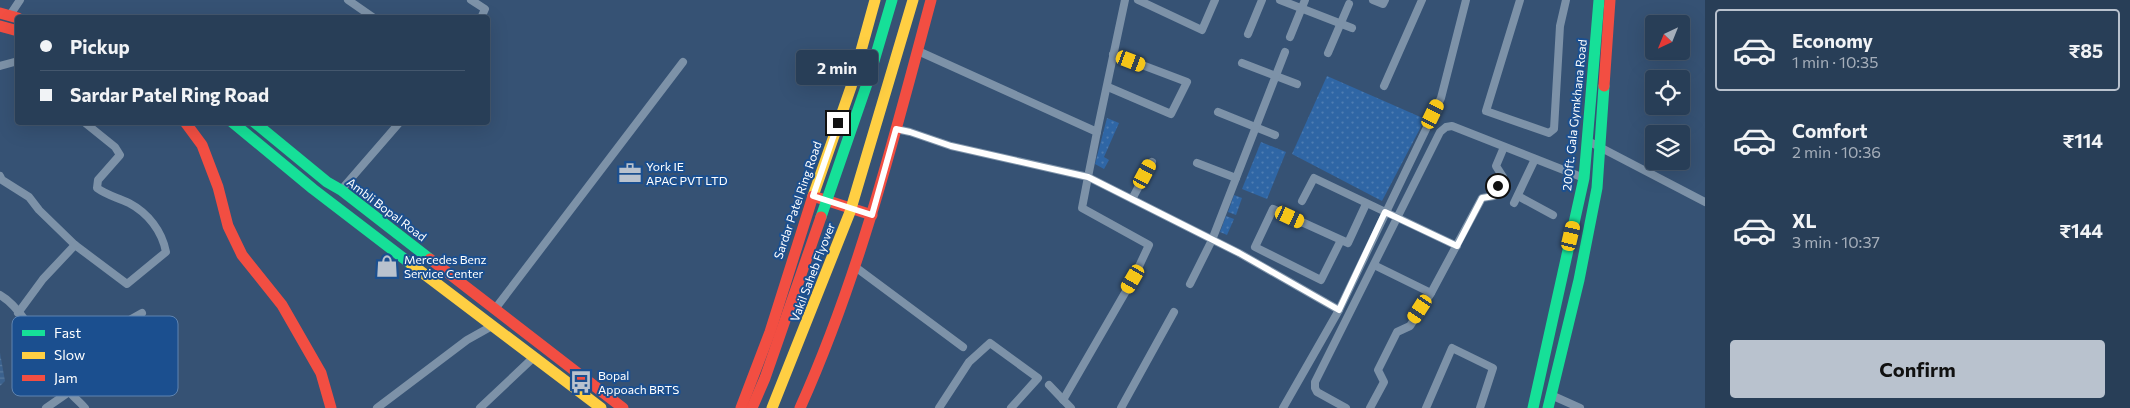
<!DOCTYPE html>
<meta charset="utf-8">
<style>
:root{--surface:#283e57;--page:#344961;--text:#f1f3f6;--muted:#a5aeba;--line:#44576d;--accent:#b9c2ce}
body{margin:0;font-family:Commissioner,sans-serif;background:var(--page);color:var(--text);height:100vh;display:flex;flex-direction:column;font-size:19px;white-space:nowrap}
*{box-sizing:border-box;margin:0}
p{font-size:16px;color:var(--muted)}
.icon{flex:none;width:28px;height:28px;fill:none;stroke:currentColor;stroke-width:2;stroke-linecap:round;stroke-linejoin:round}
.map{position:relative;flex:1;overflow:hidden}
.details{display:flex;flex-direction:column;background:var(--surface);width:425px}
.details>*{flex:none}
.banner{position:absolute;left:15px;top:15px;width:475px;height:110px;border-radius:5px;box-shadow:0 5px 20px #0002,0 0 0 1px var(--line);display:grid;align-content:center;height:110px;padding:0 25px;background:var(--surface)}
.needle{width:32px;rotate:223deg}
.tools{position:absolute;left:1645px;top:15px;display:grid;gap:10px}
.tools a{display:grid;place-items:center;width:45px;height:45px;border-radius:5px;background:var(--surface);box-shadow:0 5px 20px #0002,0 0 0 1px var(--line);font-size:25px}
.end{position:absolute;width:22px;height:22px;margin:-11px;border:6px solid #fff;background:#111;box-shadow:0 0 0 2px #111}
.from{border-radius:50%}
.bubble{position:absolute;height:35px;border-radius:5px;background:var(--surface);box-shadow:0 5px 20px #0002,0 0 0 1px var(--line);font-size:16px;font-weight:700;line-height:35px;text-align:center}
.car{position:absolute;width:15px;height:30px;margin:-15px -8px;border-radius:6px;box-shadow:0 0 4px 1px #0007;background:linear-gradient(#f5c518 24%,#345 0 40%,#f5c518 0 76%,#345 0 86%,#f5c518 0)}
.banner b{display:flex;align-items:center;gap:18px;height:48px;font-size:19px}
.banner b+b{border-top:1px solid var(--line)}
.banner i{width:12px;height:12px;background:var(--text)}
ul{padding:9px 0 0;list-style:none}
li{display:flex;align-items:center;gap:15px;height:82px;margin:0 10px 8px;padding:0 15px;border:2px solid transparent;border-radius:5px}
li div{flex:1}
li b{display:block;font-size:19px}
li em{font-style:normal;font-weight:700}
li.selected{border-color:var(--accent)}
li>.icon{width:45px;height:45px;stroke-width:1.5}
.button{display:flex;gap:10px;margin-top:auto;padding:10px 25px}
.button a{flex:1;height:58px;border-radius:5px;background:var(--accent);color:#111;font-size:20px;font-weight:700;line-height:58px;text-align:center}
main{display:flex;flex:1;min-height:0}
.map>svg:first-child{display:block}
.grass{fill:url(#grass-dots)}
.water{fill:url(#water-rules)}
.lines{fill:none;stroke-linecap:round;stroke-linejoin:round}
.street{stroke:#7d92a8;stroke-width:8}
.fast{stroke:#16e098;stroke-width:11}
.slow{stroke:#ffcf43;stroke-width:11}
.jam{stroke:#f24e42;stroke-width:11}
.fast-bridge{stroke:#16e098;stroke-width:11}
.slow-bridge{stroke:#ffcf43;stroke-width:11}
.jam-bridge{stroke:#f24e42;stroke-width:11}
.route{stroke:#fff;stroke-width:6}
.labels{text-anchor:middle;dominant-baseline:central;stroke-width:4;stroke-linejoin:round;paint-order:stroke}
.street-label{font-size:12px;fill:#fff;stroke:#1b4f8f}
.poi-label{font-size:12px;fill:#fff;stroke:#1b4f8f;text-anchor:start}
.key{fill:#1b4f8f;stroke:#5f84b1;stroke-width:1}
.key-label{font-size:14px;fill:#fff}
</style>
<main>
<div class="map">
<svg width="1705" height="408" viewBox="0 0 1705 408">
<defs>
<pattern id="grass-dots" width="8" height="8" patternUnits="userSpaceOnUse" patternTransform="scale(1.25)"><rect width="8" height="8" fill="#2f66a5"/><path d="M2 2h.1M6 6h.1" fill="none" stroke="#4e7db2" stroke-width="1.8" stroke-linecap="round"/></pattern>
<pattern id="water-rules" width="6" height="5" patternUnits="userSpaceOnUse" patternTransform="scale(1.25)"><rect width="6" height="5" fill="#3b618d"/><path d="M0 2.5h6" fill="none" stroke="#58799e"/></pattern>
</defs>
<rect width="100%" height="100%" fill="#365274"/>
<g class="grass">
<polygon points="1327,76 1425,119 1382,201 1292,154"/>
<polygon points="1107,118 1119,123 1104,157 1109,160 1104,169 1095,164"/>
<polygon points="1261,142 1286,152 1267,199 1242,189"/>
<polygon points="1234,195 1242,198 1236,215 1228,212"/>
<polygon points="1226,216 1234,219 1227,235 1220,232"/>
</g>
<polygon class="water" points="0,353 5,381 0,386"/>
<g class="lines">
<g class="street">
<polyline points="348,0 374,18"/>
<polyline points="471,0 485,9 481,18"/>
<polyline points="1138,0 1202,30 1215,0"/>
<polyline points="1280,0 1352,28"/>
<polyline points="1373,0 1383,4 1385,0"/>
<polyline points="1520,0 1486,111 1549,133 1554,129 1560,26 1566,0"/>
<polyline points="10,15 20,0"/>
<polyline points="1248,34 1262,0"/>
<polyline points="1290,37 1305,0"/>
<polyline points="918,51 1097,132 1088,177 1239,253 1339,310"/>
<polyline points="1328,53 1349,4"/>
<polyline points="1242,63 1297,84"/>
<polyline points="0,66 18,61"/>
<polyline points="1384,86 1422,0"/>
<polyline points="1108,87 1171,114 1187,82 1113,54"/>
<polyline points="1218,112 1275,135"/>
<polyline points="896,129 910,132 951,146 1088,177 1082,208 1149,245 1133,279 1063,400"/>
<polyline points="1097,132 1125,0"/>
<polyline points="1588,141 1705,202"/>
<polyline points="1197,163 1236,178"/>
<path d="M0,176l2,4 27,17 10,13 36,35 52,39 39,-32c-4,-21 -18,-39 -37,-49 -12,-6 -21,-7 -32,-15l1,-8 22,-25 -5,-8 -31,-25"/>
<polyline points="341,190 400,122"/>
<polyline points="1518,196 1553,215"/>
<polyline points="1132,199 1152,162"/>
<polyline points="1302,201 1314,178 1457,246"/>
<polyline points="1514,203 1535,159"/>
<polyline points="1341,240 1321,280 1255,247 1273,209 1348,243 1366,204"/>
<polyline points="1374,265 1431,293"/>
<polyline points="854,266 963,347"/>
<polyline points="1190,284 1212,240 1285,52"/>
<path d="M0,295c27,15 50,70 69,96 4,6 11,11 16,17"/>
<polyline points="495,309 683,62"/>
<polyline points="18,313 43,279 75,245"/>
<polyline points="46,353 126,322 142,313"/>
<polyline points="1049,385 1071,408"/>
<polyline points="1551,395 1580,408"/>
<polyline points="46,408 69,392"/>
<polyline points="377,408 467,340 492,326"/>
<polyline points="480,408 534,357"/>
<polyline points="939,408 969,362 990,343 1038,378 1011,408"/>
<polyline points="1121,408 1174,312"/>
<polyline points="1283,408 1339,310 1441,98 1466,0"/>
<polyline points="1346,408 1317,392 1315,388 1315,382 1440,132 1446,127 1452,126 1584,178"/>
<polyline points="1370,408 1384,382 1378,370 1397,332 1410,326 1431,293 1482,198 1494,196 1503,177 1496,166 1504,147"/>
<polyline points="1426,408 1452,348 1493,368 1480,408"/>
</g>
<g class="fast">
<polyline points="232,122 313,189 411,264"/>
<polyline points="254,122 327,182 341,190 430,259"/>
<polyline points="1533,408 1584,178 1599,0"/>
<polyline points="1548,408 1579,280 1597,188 1604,86"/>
</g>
<g class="slow">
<polyline points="813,196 851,87 875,0"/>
<polyline points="411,264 601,408"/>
</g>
<g class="jam">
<polyline points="0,13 18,18"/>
<polyline points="0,26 18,31"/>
<polyline points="1604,86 1610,0"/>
<polyline points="185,122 202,145 218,187 228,226 242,255 282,305 321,373 331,408"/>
<polyline points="819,198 872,215"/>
<polyline points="430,259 623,408"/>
<polyline points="741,408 770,332 813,196"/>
<path d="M800,408c59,-131 94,-270 131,-408"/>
</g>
<polyline class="fast-bridge" points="821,217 869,78 892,0"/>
<polyline class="slow-bridge" points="772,408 850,212 913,0"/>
<polyline class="jam-bridge" points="752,408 765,378 821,217"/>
</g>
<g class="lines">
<polyline class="route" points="838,123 813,196 872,215 896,129 910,132 951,146 1088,177 1239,253 1339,310 1385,212 1457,246 1482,198 1494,196 1498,186"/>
</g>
<defs>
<symbol id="office-bare" viewBox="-9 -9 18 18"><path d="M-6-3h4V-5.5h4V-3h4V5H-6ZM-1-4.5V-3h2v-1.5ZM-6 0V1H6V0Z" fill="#b9c2ce" stroke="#1b4f8f" stroke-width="2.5" paint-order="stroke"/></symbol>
<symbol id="shop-bare" viewBox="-9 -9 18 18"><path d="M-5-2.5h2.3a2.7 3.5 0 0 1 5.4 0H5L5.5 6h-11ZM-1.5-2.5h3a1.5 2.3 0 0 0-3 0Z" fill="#b9c2ce" stroke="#1b4f8f" stroke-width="2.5" paint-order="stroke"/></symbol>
<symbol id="bus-bare" viewBox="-9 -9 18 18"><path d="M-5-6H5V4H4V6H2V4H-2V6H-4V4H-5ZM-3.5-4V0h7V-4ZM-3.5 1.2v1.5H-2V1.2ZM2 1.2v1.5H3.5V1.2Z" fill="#b9c2ce" stroke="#1b4f8f" stroke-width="2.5" paint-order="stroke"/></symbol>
</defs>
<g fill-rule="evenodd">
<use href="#office-bare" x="614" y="157" width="32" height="32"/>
<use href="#shop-bare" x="371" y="250" width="32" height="32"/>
<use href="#bus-bare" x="565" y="366" width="32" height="32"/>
</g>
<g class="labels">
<g class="street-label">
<text transform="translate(1574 115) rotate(-84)">200ft. Gala Gymkhana Road</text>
<text transform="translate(797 200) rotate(-71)">Sardar Patel Ring Road</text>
<text transform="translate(387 209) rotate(37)">Ambli Bopal Road</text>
<text transform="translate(812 272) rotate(-69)">Vakil Saheb Flyover</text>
</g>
<g class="poi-label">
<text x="646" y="166">York IE<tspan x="646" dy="14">APAC PVT LTD</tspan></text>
<text x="404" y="259">Mercedes Benz<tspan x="404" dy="14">Service Center</tspan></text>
<text x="598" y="375">Bopal<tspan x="598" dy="14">Appoach BRTS</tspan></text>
</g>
</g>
<rect x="12" y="316" width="166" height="80" rx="8" class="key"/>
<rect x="22" y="330" width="23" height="6" fill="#16e098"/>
<rect x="22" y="352" width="23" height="7" fill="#ffcf43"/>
<rect x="22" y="375" width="23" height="6" fill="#f24e42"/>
<g class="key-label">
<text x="54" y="338">Fast</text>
<text x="54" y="360">Slow</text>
<text x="54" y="383">Jam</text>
</g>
</svg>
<div class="tools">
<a><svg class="needle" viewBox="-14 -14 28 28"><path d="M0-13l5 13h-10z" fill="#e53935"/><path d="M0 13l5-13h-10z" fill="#a5aeba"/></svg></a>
<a><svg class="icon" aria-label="locate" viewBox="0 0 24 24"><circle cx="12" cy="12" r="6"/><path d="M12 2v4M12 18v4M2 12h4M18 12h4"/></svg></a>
<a><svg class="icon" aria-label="layers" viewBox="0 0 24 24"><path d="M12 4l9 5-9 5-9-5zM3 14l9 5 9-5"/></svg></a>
</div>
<i class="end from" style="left:1498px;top:186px"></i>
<i class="end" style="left:838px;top:123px"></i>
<div class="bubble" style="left:796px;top:50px;width:82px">2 min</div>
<i class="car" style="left:1131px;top:61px;rotate:111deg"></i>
<i class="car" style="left:1433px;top:114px;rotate:26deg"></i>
<i class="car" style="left:1145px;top:174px;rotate:28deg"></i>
<i class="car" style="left:1290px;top:217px;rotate:115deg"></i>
<i class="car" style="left:1571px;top:236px;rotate:13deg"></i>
<i class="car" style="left:1133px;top:279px;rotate:210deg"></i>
<i class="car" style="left:1420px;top:309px;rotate:213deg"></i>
<div class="banner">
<b><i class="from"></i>Pickup</b>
<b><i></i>Sardar Patel Ring Road</b>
</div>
</div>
<section class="details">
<ul>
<li class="selected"><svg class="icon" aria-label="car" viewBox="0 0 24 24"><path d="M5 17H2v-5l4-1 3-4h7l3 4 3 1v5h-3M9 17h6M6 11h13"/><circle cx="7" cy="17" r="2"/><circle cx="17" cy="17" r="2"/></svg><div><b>Economy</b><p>1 min · 10:35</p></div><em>₹85</em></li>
<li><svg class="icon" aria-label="car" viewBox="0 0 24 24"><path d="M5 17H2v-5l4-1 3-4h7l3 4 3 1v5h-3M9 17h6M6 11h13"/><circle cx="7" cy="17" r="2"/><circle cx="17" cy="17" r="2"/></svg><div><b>Comfort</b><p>2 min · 10:36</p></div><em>₹114</em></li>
<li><svg class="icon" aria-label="car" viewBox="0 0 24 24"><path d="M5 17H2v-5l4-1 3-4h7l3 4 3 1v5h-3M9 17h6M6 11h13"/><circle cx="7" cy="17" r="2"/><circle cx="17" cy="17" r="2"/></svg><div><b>XL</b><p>3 min · 10:37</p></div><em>₹144</em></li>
</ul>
<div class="button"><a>Confirm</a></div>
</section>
</main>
